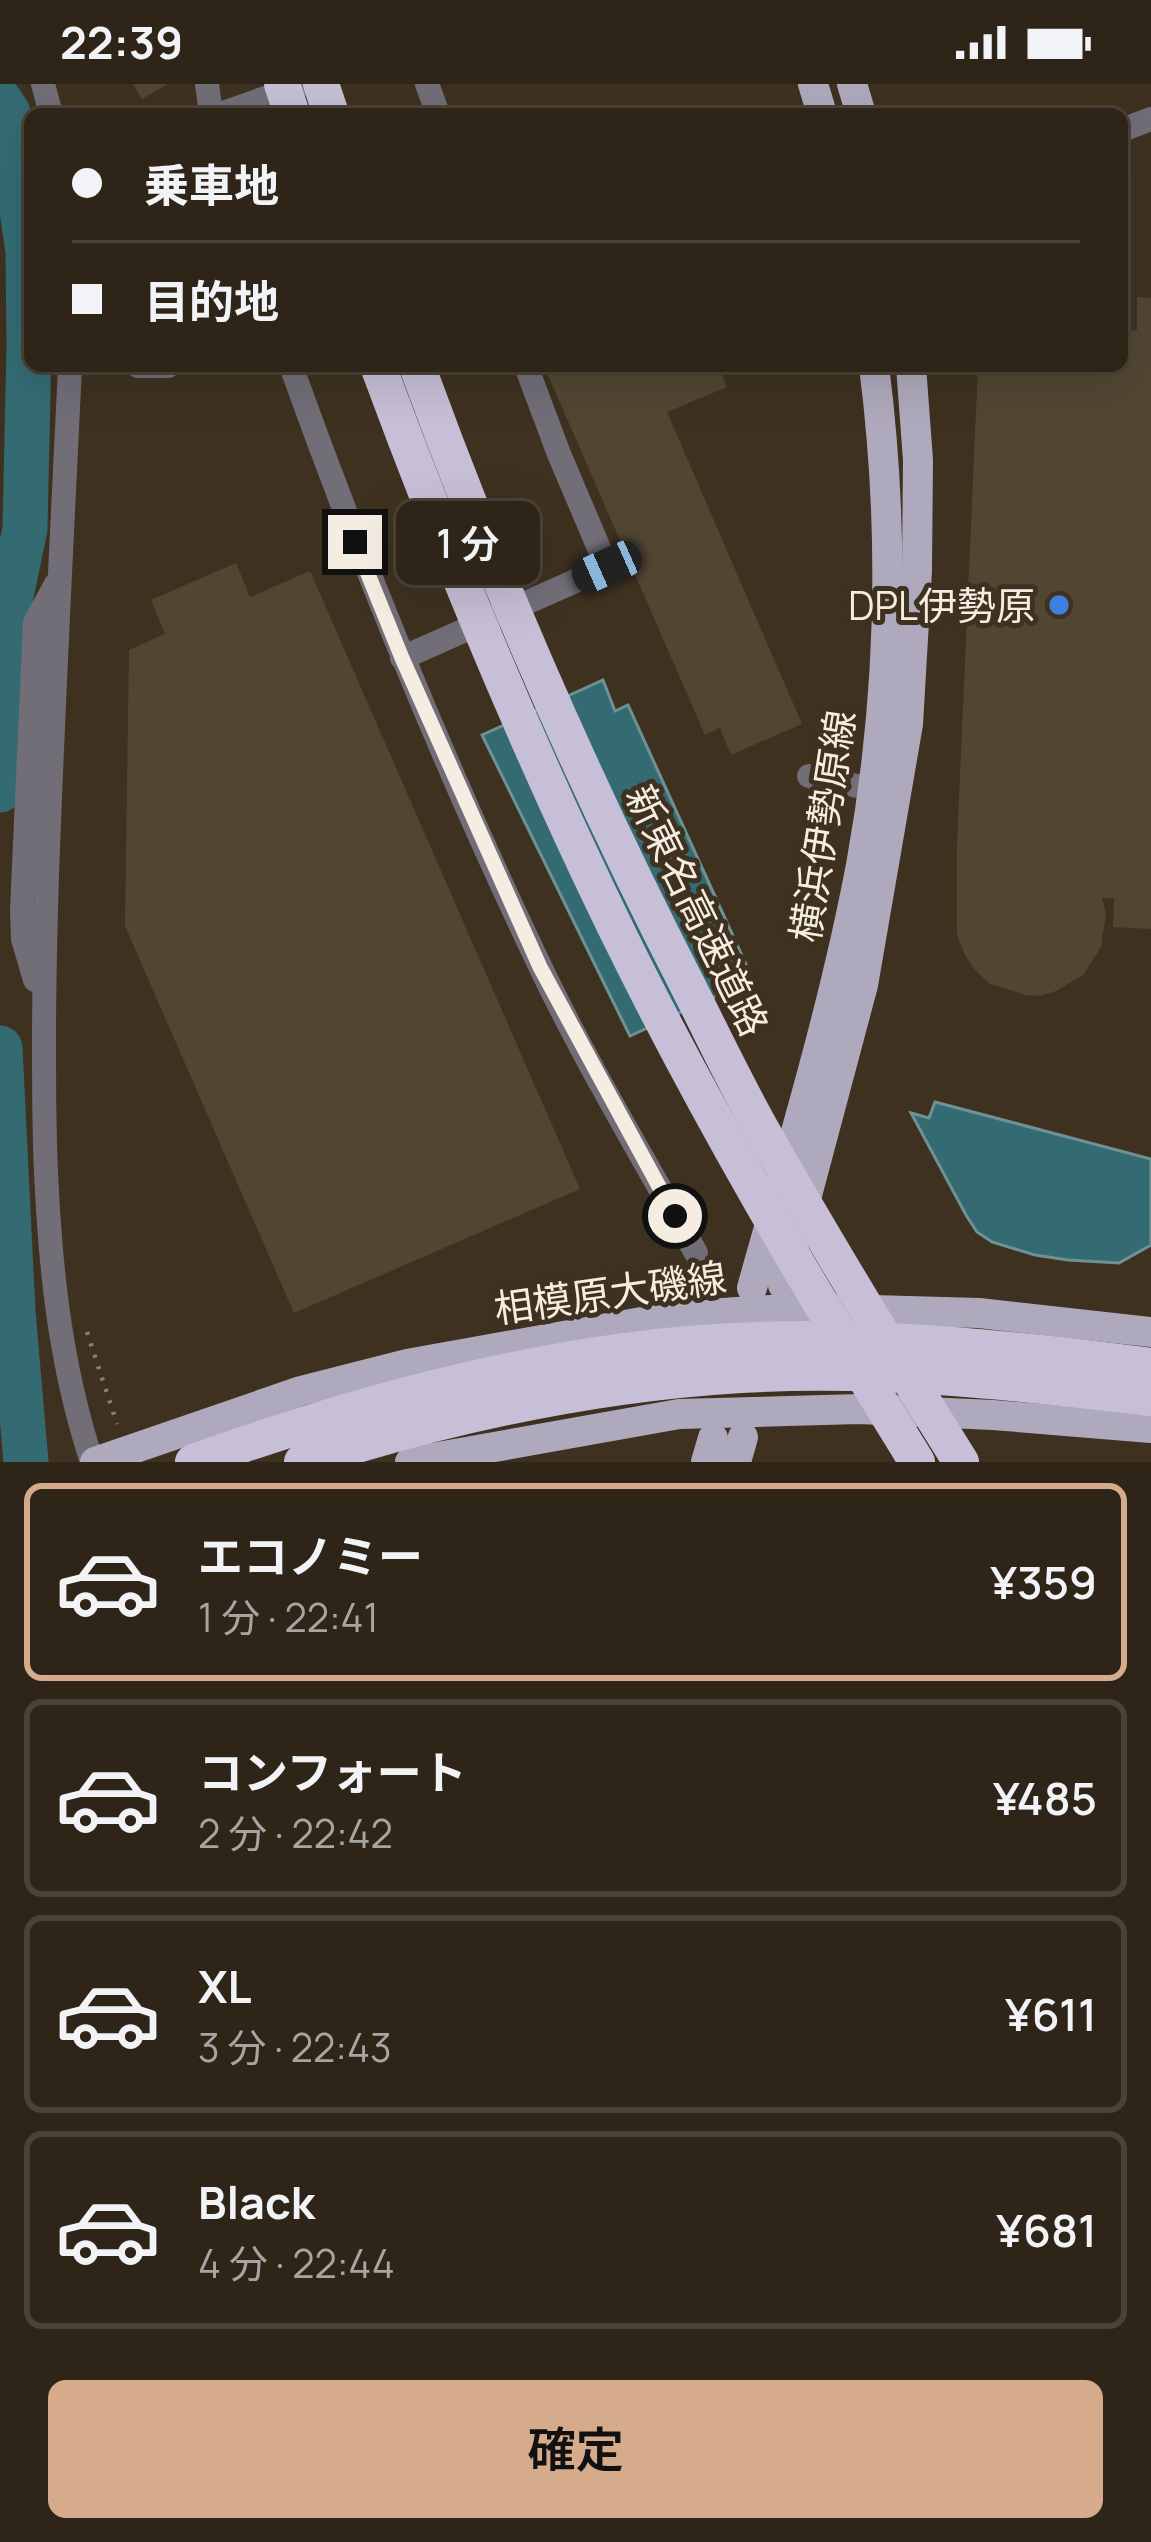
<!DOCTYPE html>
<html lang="ja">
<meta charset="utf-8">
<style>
:root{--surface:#2e2518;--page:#3a3125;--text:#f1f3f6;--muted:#a7a5a2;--line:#494237;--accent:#d6ab8b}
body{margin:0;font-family:Manrope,"Noto Sans JP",sans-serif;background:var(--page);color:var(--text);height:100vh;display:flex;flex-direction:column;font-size:45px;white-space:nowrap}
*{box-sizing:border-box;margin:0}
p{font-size:39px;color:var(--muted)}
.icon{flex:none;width:66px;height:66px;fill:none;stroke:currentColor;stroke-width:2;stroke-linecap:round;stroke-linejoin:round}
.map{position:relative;height:1378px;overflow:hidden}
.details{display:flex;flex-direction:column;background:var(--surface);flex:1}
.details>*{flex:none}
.top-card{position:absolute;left:24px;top:24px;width:1104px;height:264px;border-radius:18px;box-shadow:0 12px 48px #0002,0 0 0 3px var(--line);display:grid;align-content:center;height:264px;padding:0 48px;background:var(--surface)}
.end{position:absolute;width:54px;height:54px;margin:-27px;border:15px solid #f5ede2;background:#111;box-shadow:0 0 0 6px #111}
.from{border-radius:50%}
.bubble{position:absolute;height:84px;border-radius:18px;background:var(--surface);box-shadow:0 12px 48px #0002,0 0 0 3px var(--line);font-size:39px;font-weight:600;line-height:84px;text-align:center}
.car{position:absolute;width:36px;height:72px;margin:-36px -18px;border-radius:15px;box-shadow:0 0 9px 3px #0007;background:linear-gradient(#222 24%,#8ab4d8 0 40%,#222 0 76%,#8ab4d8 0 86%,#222 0)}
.top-card b{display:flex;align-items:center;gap:42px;height:114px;font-size:45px}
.top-card b+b{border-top:3px solid var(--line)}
.top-card i{width:30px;height:30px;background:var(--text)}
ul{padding:21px 0 0;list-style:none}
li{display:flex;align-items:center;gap:36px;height:198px;margin:0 24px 18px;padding:0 24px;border:6px solid var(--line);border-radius:18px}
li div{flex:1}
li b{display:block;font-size:45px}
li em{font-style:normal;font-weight:600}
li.on{border-color:var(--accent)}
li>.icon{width:108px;height:108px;stroke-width:1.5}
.button{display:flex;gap:24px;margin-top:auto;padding:24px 48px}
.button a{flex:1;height:138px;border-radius:18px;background:var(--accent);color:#111;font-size:48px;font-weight:600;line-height:138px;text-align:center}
.status{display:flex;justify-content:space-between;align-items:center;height:84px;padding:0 60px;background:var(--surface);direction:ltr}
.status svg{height:33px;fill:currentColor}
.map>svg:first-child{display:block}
.water{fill:#346b73;stroke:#6e9294;stroke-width:3}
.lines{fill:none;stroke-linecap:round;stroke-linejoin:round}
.river{stroke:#346b73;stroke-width:45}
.building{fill:#524633}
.path{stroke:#8a7f70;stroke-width:4.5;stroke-dasharray:3 9;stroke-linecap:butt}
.minor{stroke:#716e78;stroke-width:24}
.major{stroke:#aea9bc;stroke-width:30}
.highway{stroke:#c6bfd7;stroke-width:36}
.highway-bridge{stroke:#c6bfd7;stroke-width:36}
.route{stroke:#f5ede2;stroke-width:15}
.shop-dot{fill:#3f7fe0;stroke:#3e3120;stroke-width:4.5}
.labels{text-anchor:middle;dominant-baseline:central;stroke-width:10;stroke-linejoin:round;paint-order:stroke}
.poi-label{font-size:39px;fill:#f5ede2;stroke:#3e3120;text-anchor:end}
.street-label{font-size:39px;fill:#f5ede2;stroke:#3e3120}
</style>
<div class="status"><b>22:39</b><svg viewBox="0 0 49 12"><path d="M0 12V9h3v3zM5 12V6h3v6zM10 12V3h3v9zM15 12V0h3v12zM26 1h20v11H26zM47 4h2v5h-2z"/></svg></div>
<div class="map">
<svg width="1151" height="1378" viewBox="0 0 1151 1378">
<rect width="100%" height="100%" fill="#3e3120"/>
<g class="water">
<polygon points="603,596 615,627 628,621 749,887 750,896 630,952 482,651"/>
<polygon points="935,1018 1151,1075 1151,1161 1119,1179 1068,1176 1035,1171 992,1158 977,1148 966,1131 911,1029 929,1034"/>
</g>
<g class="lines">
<g class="river">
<polyline points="0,17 8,29 28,168 29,262 25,445 8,526 0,706"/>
<polyline points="0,964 13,1228 26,1378"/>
</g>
</g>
<g class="building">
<polygon points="133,0 168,0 142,15"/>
<polygon points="1122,179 1130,206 1129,224 1122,244"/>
<polygon points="1137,213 1151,214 1151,845 1113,843 1114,814 1102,814 1106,830 1101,863 1083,891 1056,907 1040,912 1026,911 990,900 976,887 965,871 957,851 957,760 978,282 1122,282 1122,247 1137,246"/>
<polygon points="544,282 718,282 727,303 667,328 802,640 731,671 720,644 705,651"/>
<polygon points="236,479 250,513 310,487 580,1105 294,1229 125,842 129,566 165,550 151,516"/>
</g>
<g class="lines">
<polyline class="path" points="87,1248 117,1340"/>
<g class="minor">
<polyline points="43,0 51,30"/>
<polyline points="207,0 211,30"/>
<polyline points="427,0 438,30"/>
<polyline points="220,30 297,3"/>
<polyline points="1122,46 1151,35"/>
<path d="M70,282c-8,170 -17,339 -23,509 -3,91 -4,182 -2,273 4,108 13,211 47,314"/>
<polyline points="138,282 168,282"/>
<path d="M291,282c73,203 155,403 248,598 47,99 104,193 157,289"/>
<polyline points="402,574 607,483 559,370 526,282"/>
<polyline points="809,692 872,705"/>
<polyline points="35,896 23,855 22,826 35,539 56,500"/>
</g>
<g class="major">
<polyline points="813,0 822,30"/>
<polyline points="852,0 861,30"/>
<polyline points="783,1201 863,901 908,640 917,486 918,376 911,282"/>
<path d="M752,1204c39,-140 82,-280 109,-423 30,-164 34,-334 13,-499"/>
<polyline points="95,1378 301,1307 407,1280 675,1232 802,1224 979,1229 1151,1248"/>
<polyline points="410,1378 679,1330 859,1325 993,1331 1151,1344"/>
<polyline points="706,1378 713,1354"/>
<polyline points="736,1378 743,1353"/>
</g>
<g class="highway">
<polyline points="321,0 331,30"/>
<path d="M193,1378c141,-50 283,-91 431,-111 175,-24 353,-8 527,15"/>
<path d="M302,1378c142,-46 290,-78 439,-87 137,-8 274,7 410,23"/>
</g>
<g class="highway-bridge">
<polyline points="282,0 292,30"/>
<path d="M378,282c71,192 149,380 238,563 90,184 194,360 301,533"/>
<path d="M417,282c78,214 169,422 273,624 23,46 45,92 70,137 64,114 132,225 201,335"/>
</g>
</g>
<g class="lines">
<polyline class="route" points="355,458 402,574 540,883 675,1132"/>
</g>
<circle class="shop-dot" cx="1059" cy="521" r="12"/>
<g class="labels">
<g class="poi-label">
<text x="1035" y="521">DPL伊勢原</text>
</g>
<g class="street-label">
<text transform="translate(822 742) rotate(-81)">横浜伊勢原線</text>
<text transform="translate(698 826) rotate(64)">新東名高速道路</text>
<text transform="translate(610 1208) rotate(-8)">相模原大磯線</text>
</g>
</g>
</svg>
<i class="end from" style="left:675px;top:1132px"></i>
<i class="end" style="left:355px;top:458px"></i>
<div class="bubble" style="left:396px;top:417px;width:144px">1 分</div>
<i class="car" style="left:607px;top:483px;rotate:246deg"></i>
<div class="top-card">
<b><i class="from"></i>乗車地</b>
<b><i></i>目的地</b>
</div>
</div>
<section class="details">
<ul>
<li class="on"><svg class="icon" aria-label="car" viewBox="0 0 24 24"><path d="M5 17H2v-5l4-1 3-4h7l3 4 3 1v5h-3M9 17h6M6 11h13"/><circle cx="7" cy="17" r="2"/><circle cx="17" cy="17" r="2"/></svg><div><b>エコノミー</b><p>1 分 · 22:41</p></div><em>¥359</em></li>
<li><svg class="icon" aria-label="car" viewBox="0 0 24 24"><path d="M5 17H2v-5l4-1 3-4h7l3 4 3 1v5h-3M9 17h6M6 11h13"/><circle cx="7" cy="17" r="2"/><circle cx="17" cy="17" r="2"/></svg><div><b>コンフォート</b><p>2 分 · 22:42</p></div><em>¥485</em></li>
<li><svg class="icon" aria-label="car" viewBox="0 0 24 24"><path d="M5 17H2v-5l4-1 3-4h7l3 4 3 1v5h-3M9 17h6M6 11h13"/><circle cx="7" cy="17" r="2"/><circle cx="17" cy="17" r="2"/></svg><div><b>XL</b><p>3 分 · 22:43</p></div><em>¥611</em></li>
<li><svg class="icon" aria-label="car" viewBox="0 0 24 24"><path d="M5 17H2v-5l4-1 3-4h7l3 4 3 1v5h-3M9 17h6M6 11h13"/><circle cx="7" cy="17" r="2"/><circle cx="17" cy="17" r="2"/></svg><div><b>Black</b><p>4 分 · 22:44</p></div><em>¥681</em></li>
</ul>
<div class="button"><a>確定</a></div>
</section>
